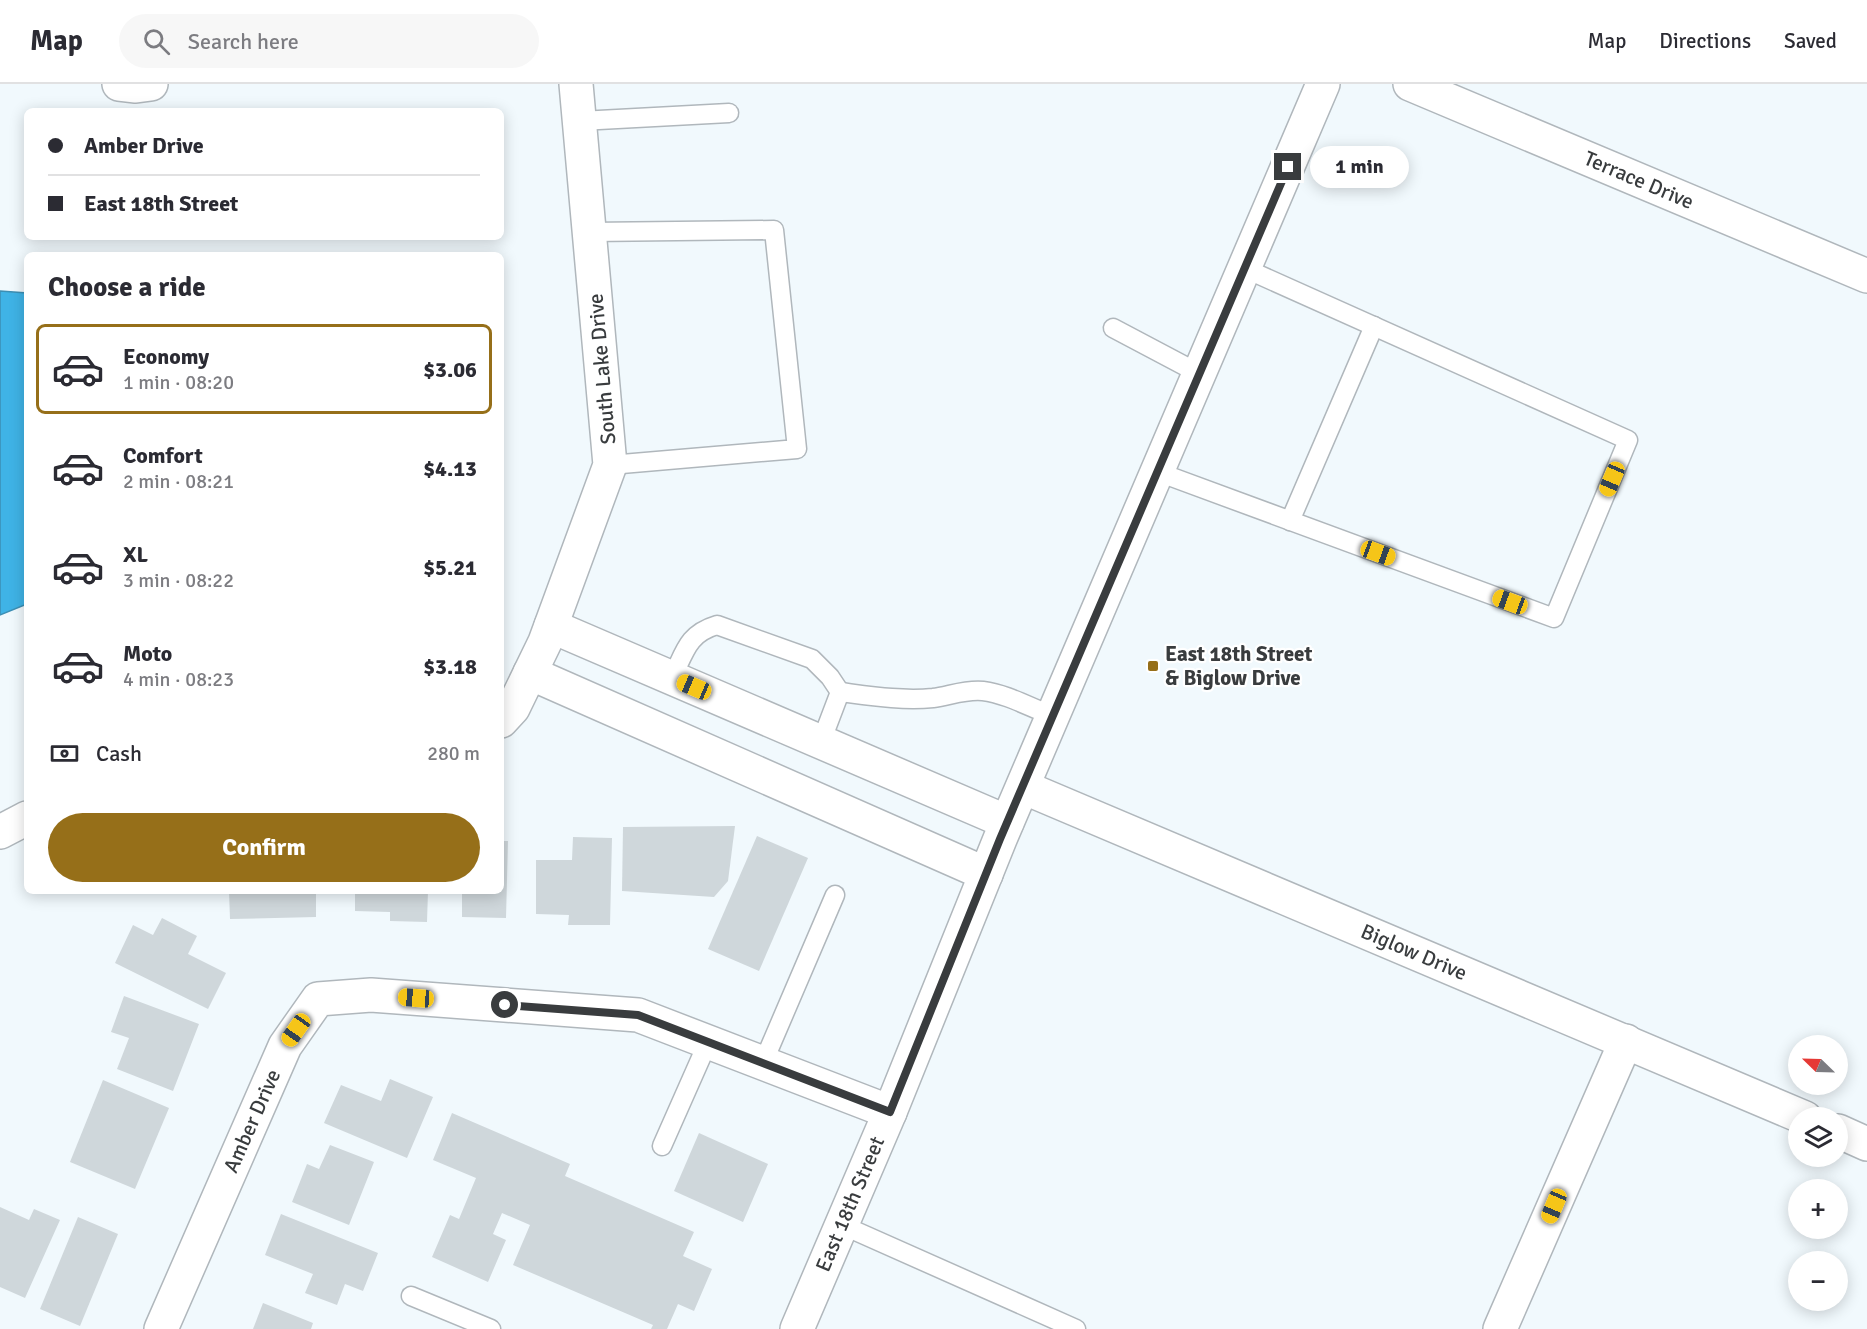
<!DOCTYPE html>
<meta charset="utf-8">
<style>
:root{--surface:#fff;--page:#f7f7f7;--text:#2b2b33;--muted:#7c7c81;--line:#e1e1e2;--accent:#966f19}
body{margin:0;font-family:Signika,sans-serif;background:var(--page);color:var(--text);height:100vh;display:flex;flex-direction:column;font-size:22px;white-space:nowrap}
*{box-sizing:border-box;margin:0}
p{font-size:20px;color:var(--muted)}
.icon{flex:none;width:33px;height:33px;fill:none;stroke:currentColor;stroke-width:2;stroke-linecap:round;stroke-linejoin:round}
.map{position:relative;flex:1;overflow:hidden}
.side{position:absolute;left:24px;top:168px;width:480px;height:642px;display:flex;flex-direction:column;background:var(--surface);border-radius:9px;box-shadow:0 3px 15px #0003}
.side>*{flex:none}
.hud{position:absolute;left:24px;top:24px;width:480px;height:132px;border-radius:9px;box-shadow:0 3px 15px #0003;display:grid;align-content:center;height:132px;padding:0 24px;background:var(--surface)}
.needle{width:39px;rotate:293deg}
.buttons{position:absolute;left:1788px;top:951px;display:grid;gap:12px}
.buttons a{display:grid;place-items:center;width:60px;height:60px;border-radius:50%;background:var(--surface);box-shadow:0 3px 15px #0003;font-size:30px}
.end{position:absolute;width:27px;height:27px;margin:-14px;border:8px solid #393c3e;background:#fff;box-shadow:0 0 0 3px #fff}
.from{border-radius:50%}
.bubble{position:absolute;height:42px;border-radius:21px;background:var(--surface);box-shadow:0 3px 15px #0003;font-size:20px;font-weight:700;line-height:42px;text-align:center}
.car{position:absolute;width:18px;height:36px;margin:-18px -9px;border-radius:8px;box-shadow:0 0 4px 2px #0007;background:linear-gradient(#f5c518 24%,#345 0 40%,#f5c518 0 76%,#345 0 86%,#f5c518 0)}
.hud b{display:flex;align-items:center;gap:21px;height:57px;font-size:22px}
.hud b+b{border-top:2px solid var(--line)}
.hud i{width:15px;height:15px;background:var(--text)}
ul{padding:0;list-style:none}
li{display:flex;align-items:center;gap:18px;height:90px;margin:0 12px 9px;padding:0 12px;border:3px solid transparent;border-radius:9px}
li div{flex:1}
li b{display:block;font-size:22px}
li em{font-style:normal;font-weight:700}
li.current{border-color:var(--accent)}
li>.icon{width:54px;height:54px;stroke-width:1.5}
h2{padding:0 24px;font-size:27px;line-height:72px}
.pay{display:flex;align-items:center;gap:15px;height:66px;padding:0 24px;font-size:22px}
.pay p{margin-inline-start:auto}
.action{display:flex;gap:12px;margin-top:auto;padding:12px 24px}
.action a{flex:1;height:69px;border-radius:36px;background:var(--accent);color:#fff;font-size:24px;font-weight:700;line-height:69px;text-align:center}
header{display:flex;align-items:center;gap:36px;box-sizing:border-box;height:84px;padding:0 30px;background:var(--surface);border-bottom:2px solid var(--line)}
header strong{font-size:28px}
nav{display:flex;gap:33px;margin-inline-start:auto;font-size:21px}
.search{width:420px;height:54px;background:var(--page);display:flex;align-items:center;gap:15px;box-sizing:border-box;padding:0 21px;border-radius:33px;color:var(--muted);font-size:22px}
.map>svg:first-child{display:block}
.water{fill:#3fb3e6;stroke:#3d8fb4;stroke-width:1.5}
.building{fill:#cfd7db}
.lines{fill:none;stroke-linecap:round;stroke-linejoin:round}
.service-casing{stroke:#b0b7bc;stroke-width:21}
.minor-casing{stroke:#b0b7bc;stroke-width:36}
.secondary-casing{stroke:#b0b7bc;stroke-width:36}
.service{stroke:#fff;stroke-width:18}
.minor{stroke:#fff;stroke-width:33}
.secondary{stroke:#fff;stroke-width:33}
.route{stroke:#393c3e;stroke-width:8}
.poi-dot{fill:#966f19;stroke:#fff;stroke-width:2}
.labels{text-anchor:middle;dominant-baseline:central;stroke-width:4.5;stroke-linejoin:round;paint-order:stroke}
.street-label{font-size:21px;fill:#393c3e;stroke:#fff}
.poi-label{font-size:21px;font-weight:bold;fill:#393c3e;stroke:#fff;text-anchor:start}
</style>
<header>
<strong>Map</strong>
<div class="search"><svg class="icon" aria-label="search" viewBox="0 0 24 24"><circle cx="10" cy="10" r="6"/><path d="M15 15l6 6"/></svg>Search here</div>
<nav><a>Map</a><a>Directions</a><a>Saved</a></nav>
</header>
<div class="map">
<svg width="1867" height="1245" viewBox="0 0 1867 1245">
<rect width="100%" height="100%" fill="#f1f9fd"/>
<polygon class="water" points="0,207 27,209 27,520 0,531"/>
<g class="building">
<polygon points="735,742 728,797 714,813 622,807 623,743"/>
<polygon points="757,752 808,774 759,887 708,865"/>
<polygon points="573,753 612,754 610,841 568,841 569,831 536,830 536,776 572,776"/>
<polygon points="501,757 508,757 506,834 462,833 462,807 501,807"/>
<polygon points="229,807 316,807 316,833 230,835"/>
<polygon points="355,807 428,807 427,838 390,837 390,828 355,827"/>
<polygon points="162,834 197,852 188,870 226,889 208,925 115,879 133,841 153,851"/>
<polygon points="124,912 199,940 173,1007 117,985 129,954 111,948"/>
<polygon points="390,995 433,1013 407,1074 324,1039 341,1001 381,1017"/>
<polygon points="103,996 169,1024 135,1105 70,1078"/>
<polygon points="452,1029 570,1080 565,1092 694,1148 683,1172 712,1185 694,1227 678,1220 667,1245 651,1245 653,1241 513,1181 530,1141 502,1129 493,1150 506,1156 488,1198 432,1173 450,1131 459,1135 476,1094 433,1076"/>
<polygon points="699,1049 768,1080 743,1138 674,1107"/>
<polygon points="330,1061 374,1078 349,1141 292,1118 307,1080 319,1085"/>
<polygon points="0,1123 29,1136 34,1125 60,1136 25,1214 0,1203"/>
<polygon points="281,1130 378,1169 363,1207 345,1200 337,1221 305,1209 313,1190 265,1171"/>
<polygon points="78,1133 118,1150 80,1242 40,1225"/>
<polygon points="263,1219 313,1239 311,1245 253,1245"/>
</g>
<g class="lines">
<defs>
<g id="service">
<polyline points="580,37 729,29"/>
<polyline points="590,148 774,146 797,365 610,381"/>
<polyline points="1113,244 1200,290"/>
<polyline points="1158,388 1554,534 1628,356 1244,184"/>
<polyline points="1290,437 1374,242"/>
<path d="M672,594c13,-26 15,-44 45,-53l95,34 18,18 10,15 -19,50"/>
<path d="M840,608c31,4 62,9 93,6 16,-2 33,-9 50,-7 24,3 48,17 70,25"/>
<polyline points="763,979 835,811"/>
<polyline points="662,1062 708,958"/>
<polyline points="842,1141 1076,1245"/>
<polyline points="411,1212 491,1245"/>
</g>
<g id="minor">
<polyline points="119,0 136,2 151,0"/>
<polyline points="1410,0 1867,192"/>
<polyline points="551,542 1007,738"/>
<polyline points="530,589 986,790"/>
<polyline points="501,637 513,624 545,558 610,381 576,0"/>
<polyline points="1023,703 1805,1034"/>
<polyline points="0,748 27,734"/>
<polyline points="1838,1047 1867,1060"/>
<polyline points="161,1245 285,962 318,915 371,911 638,931 890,1028"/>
<polyline points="1500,1245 1626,957"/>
</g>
<polyline id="secondary" points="797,1245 890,1028 1000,755 1323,0"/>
</defs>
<use href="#service" class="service-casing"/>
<use href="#minor" class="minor-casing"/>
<use href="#secondary" class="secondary-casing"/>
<use href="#service" class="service"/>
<use href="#minor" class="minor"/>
<use href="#secondary" class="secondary"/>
</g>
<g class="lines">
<polyline class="route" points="505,921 638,931 890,1028 1000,755 1288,83"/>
</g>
<rect class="poi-dot" x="1147" y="576" width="12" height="12" rx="3"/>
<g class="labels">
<g class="street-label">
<text transform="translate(1639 96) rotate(23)">Terrace Drive</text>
<text transform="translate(602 285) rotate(-95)">South Lake Drive</text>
<text transform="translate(1414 868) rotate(23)">Biglow Drive</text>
<text transform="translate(252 1037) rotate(-66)">Amber Drive</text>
<text transform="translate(850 1120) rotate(-67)">East 18th Street</text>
</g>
<g class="poi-label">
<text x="1165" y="570">East 18th Street<tspan x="1165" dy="24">&amp; Biglow Drive</tspan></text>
</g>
</g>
</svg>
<div class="buttons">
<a><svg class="needle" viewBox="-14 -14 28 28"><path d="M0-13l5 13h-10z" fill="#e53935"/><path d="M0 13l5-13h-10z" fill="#7c7c81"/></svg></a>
<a><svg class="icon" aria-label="layers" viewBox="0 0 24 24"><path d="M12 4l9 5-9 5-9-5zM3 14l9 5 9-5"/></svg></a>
<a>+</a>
<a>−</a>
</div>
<i class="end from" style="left:505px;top:921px"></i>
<i class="end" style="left:1288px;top:83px"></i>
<div class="bubble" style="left:1310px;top:62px;width:99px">1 min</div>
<i class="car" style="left:1612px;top:395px;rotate:203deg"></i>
<i class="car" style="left:1378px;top:469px;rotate:110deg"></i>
<i class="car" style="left:1510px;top:518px;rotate:290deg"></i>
<i class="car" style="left:694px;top:603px;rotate:293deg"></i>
<i class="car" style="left:416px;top:914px;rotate:274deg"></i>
<i class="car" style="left:296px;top:946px;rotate:215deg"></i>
<i class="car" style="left:1554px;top:1122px;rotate:203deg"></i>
<div class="hud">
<b><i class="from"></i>Amber Drive</b>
<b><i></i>East 18th Street</b>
</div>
<section class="side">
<h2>Choose a ride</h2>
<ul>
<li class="current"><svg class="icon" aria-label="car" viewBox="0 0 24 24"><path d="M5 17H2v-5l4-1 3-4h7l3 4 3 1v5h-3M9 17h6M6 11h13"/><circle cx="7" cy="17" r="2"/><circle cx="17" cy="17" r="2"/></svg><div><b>Economy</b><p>1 min · 08:20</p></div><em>$3.06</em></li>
<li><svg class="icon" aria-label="car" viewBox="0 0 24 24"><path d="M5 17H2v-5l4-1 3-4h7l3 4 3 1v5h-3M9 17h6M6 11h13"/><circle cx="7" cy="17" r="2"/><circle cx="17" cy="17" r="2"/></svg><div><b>Comfort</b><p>2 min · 08:21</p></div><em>$4.13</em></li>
<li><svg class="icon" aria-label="car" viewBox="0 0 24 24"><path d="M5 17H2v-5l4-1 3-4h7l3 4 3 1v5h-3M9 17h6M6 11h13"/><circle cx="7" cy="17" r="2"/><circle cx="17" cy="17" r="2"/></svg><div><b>XL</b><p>3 min · 08:22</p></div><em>$5.21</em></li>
<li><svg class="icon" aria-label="car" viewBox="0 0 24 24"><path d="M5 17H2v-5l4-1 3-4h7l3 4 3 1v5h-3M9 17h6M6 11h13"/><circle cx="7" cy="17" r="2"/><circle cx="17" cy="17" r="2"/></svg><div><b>Moto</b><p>4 min · 08:23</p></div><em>$3.18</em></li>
</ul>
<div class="pay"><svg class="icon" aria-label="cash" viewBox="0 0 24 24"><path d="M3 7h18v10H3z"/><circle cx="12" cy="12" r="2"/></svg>Cash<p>280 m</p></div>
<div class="action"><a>Confirm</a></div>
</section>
</div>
